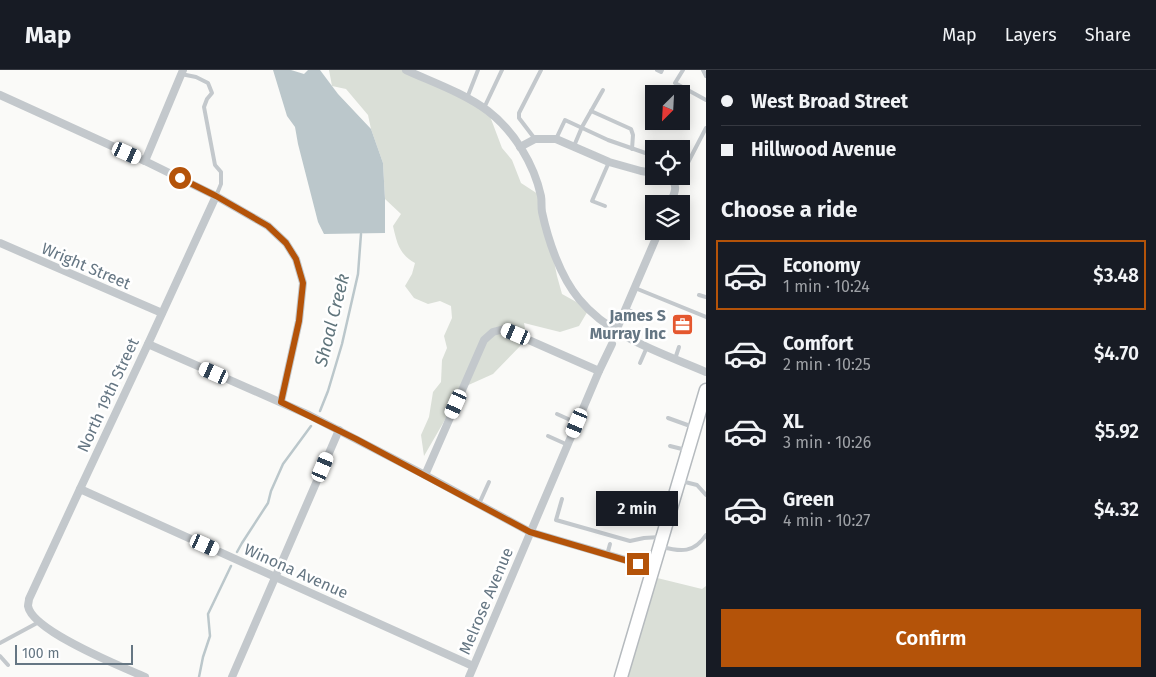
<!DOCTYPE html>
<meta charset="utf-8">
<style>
:root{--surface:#171b24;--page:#242831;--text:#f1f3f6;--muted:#9ea1a6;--line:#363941;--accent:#b45309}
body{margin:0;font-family:"Fira Sans",sans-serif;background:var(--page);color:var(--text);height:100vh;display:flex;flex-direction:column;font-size:19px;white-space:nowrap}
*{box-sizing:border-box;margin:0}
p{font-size:16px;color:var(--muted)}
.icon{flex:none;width:28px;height:28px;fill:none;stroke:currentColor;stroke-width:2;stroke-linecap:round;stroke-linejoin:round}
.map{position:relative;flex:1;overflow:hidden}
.side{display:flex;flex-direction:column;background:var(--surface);width:450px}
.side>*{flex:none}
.top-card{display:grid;align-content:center;height:110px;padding:0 15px;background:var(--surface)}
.needle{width:32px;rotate:204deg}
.buttons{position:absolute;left:645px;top:15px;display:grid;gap:10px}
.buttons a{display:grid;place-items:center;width:45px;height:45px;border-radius:0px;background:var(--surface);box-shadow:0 2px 12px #0003;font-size:25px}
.scale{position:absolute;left:15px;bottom:12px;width:118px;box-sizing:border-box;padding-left:5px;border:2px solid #657683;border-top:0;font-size:14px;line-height:18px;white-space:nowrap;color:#657683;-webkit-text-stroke:4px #fff;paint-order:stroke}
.end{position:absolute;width:22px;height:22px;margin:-11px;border:6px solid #b45309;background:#fff;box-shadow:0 0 0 2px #fff}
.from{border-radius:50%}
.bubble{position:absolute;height:35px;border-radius:0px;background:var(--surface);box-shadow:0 2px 12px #0003;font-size:16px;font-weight:600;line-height:35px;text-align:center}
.car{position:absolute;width:15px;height:30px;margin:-15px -8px;border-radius:6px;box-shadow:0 0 4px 1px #0007;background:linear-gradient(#fff 24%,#345 0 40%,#fff 0 76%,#345 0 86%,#fff 0)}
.top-card b{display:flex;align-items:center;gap:18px;height:48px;font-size:19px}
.top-card b+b{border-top:1px solid var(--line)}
.top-card i{width:12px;height:12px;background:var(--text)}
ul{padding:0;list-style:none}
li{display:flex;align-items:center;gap:15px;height:70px;margin:0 10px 8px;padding:0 5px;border:2px solid transparent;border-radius:0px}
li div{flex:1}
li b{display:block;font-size:19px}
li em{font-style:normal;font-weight:600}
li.current{border-color:var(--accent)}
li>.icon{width:45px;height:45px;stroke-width:1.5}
h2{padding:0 15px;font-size:22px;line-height:60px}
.primary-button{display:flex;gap:10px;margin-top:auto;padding:10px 15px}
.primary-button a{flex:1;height:58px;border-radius:0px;background:var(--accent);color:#fff;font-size:20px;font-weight:600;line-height:58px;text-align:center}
header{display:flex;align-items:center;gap:30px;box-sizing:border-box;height:70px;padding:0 25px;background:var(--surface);border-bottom:1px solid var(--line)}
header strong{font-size:24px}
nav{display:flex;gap:28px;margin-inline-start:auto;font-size:18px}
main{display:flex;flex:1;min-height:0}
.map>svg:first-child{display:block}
.green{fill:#dadfd7}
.water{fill:#bbc7cb}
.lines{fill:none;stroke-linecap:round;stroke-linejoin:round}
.stream{stroke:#bbc7cb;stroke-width:2.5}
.primary-casing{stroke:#b5babe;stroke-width:15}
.lane{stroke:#c3c8cc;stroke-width:4}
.street{stroke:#c3c8cc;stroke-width:8}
.primary{stroke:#fff;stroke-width:12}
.route{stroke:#b45309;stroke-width:6}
.labels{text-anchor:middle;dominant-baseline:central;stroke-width:5;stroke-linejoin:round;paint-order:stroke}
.street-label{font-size:16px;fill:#657683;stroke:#fff}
.poi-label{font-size:16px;font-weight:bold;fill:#657683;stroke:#fff;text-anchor:end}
.water-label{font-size:18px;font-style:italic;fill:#60757c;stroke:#fff}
</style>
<header>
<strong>Map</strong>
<nav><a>Map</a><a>Layers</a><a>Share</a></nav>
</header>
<main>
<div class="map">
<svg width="706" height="607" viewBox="0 0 706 607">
<rect width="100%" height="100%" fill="#fafaf8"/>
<g class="green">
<path d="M329,0h77l82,41 14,37 10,12 9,23 20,13 16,80 5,18 27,15 -10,17 -19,6 -36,-9 3,16 -34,35 -29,13 -40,69 -3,-21 8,-18 4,-25 8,-10 1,-22 5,-12 -3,-12 8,-18 -1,-12 -11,-5 -12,3 -14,-6 -9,-12 7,-12 3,-11c-16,-9 -18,-20 -22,-37l8,-12 -16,-15 -2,-36 -12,-34 -3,-14 -22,-26 -14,-3z"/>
<polygon points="645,505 702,519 706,516 706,607 622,607"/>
</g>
<polygon class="water" points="273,0 291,0 304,4 308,0 320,0 338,24 371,59 383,93 385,129 385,163 324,164 318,152 298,74 295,57 287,46"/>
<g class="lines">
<g class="stream">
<polyline points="320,341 328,321 342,274 358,204 361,164"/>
<polyline points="237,482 242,473 268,433 271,421 283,394 311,356"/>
<polyline points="199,607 203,587 210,566 208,544 231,496"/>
</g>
<defs>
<polyline id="primary" points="621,607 706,320"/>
</defs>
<use href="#primary" class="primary-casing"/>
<g class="lane">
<polyline points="657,0 661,2 662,0"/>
<polyline points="683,0 675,13 706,30"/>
<polyline points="703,0 706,6"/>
<polyline points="181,4 196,7 208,13 212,23 207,29 204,37 215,95 221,102 221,114 216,126"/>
<polyline points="467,28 478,0"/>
<polyline points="484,38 502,0"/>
<polyline points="591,41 631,59 633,65 632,79"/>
<polyline points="535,69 519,48 519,43 541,0"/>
<polyline points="556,69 565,50 608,70 654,86"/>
<polyline points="574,76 582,57 603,20"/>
<polyline points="681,106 706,58"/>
<polyline points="605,136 592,131 609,92"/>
<polyline points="635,218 706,247"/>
<polyline points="699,225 706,227"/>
<polyline points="626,239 643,246"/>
<polyline points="675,289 679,277"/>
<polyline points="640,293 647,277"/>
<polyline points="557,344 577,353"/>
<polyline points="668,348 693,357"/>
<polyline points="548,366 568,375"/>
<polyline points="670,376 686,380"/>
<polyline points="681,411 697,415 706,425"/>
<polyline points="562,429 556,450 630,471 644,468 660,467"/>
<polyline points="479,434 489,412"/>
<path d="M662,477c19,5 32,6 44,-12"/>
<polyline points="607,485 610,474"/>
<polyline points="0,573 39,552"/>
<polyline points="0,586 8,595"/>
</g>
<g class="street">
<path d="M406,0c26,12 58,23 82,41 26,20 46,53 53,85 1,5 0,11 1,16 6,28 18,64 37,87 31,38 83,54 127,73"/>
<polyline points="0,25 145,91 216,126 268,156 286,173 296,189 303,213 299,251 281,332"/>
<polyline points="520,77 535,69 556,69 609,92 641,101 654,103"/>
<polyline points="145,91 183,0"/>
<path d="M669,106c10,10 6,16 1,28"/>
<polyline points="0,173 162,243"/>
<polyline points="616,261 659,161"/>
<polyline points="148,274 309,345 425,405 530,462 653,498"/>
<polyline points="425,405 484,270 493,262 504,259 599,301"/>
<polyline points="80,419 473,596"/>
<path d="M145,607c-23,-10 -113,-46 -117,-71 0,-2 1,-5 1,-7l51,-110 68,-145 68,-148"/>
<polyline points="232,607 339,360"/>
<polyline points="469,607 599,301 612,274"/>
</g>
<use href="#primary" class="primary"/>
</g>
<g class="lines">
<polyline class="route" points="180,108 216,126 268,156 286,173 296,189 303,213 299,251 281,332 356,369 530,462 638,494"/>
</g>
<defs>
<symbol id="office-square" viewBox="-11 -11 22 22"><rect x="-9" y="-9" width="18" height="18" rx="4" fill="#e4572e" stroke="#fff"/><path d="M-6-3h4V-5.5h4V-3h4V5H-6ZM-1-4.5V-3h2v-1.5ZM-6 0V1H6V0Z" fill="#fff"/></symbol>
</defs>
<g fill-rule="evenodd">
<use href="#office-square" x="670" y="242" width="25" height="25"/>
</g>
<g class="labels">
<g class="street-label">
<text transform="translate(86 196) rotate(23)">Wright Street</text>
<text transform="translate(108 325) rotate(-65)">North 19th Street</text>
<text transform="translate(296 501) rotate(24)">Winona Avenue</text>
<text transform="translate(486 531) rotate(-67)">Melrose Avenue</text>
</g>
<g class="poi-label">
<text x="666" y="245">James S<tspan x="666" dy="18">Murray Inc</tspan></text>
</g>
<g class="water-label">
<text transform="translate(332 250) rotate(-76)">Shoal Creek</text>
</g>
</g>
</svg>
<div class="buttons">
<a><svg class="needle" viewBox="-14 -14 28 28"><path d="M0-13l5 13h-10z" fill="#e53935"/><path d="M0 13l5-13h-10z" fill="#9ea1a6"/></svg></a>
<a><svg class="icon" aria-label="locate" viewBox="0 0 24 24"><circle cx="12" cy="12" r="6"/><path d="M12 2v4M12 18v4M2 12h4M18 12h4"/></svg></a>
<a><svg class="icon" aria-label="layers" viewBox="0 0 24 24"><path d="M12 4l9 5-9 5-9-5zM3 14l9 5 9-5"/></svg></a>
</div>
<div class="scale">100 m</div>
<i class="end from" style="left:180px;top:108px"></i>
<i class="end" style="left:638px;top:494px"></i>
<div class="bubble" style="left:596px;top:421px;width:82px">2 min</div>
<i class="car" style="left:127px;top:83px;rotate:114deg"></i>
<i class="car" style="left:516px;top:264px;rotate:293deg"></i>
<i class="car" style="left:214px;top:303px;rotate:294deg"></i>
<i class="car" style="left:456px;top:334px;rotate:204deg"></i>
<i class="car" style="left:577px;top:353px;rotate:203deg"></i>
<i class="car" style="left:323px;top:397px;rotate:23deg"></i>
<i class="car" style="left:205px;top:475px;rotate:114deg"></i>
</div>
<section class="side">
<div class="top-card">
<b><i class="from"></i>West Broad Street</b>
<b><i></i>Hillwood Avenue</b>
</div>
<h2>Choose a ride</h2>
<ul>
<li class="current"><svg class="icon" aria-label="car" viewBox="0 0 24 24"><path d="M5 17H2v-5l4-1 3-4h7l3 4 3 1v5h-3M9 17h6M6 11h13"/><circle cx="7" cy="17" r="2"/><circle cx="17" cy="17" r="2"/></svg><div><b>Economy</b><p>1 min · 10:24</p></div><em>$3.48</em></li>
<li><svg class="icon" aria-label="car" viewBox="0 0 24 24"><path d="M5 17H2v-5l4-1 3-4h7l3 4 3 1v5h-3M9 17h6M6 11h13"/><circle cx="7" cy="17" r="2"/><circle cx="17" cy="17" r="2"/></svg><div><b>Comfort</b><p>2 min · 10:25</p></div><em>$4.70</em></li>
<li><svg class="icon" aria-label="car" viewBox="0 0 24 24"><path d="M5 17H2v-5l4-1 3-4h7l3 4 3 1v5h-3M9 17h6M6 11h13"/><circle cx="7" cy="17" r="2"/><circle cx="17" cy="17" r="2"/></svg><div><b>XL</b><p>3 min · 10:26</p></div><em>$5.92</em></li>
<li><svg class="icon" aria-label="car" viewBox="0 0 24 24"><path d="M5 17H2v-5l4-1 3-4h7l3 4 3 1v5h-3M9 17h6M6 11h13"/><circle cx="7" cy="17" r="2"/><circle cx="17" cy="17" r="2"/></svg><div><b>Green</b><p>4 min · 10:27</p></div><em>$4.32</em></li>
</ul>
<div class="primary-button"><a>Confirm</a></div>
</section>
</main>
